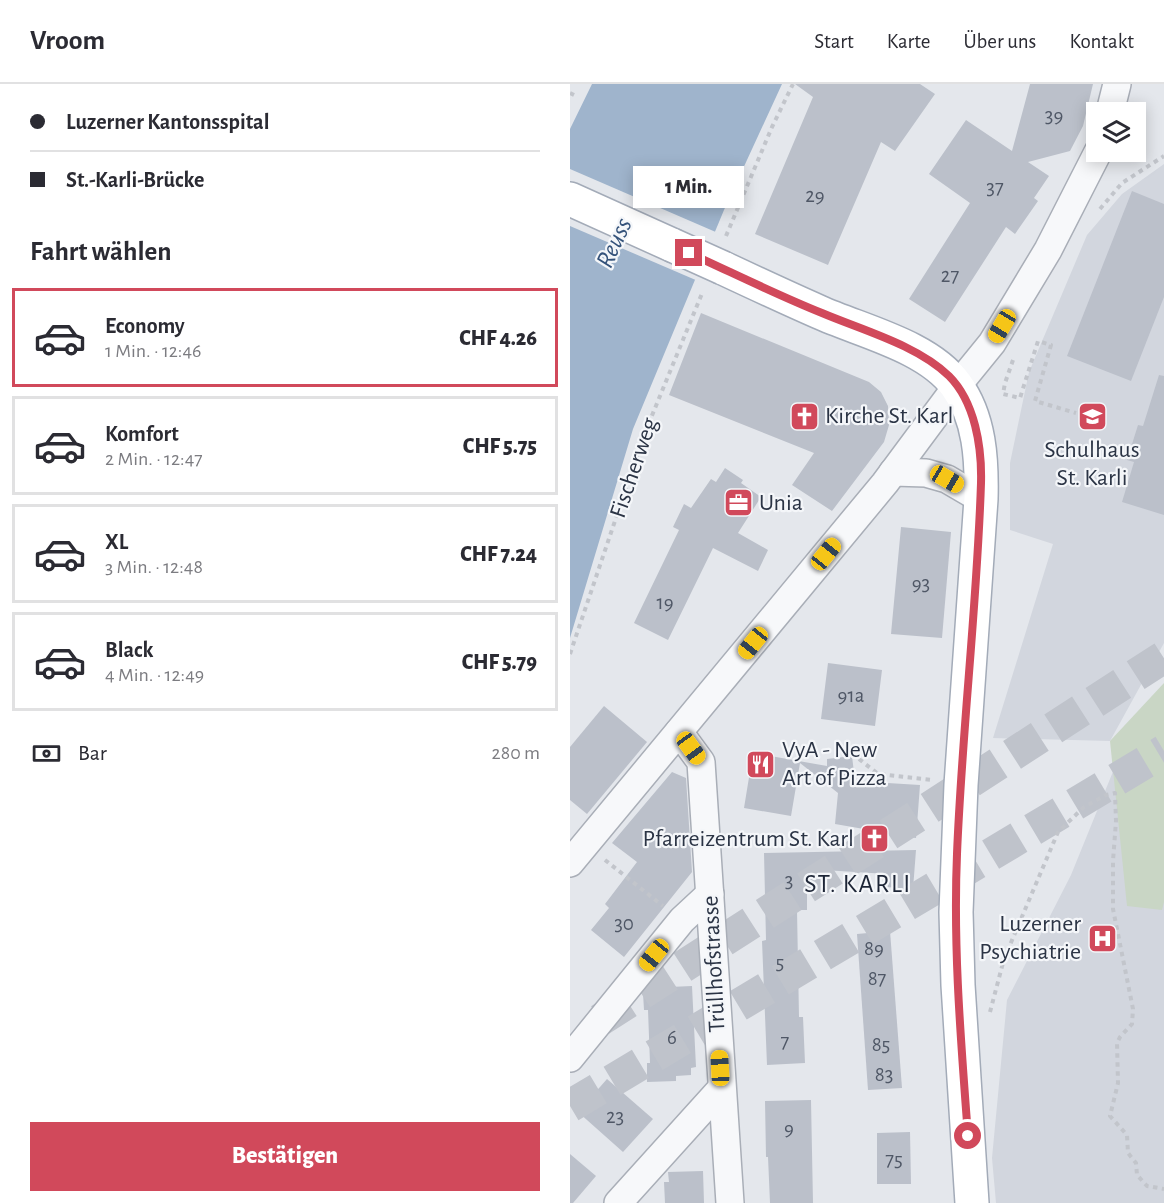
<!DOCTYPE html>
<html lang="de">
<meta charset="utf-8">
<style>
:root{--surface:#fff;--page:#f7f7f7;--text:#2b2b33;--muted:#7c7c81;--line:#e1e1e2;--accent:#d1495b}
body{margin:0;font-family:"Alegreya Sans",sans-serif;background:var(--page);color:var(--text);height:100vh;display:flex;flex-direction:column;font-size:22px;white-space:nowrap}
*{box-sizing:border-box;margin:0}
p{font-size:20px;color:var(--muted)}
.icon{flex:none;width:33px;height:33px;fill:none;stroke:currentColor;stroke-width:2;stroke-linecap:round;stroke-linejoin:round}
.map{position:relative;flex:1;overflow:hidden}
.panel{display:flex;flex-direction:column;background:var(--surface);width:570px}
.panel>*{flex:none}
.top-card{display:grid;align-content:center;height:132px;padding:0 30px;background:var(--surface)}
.fabs{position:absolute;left:516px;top:18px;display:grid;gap:12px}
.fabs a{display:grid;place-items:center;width:60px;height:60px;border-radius:0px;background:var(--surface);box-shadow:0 3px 15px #0003;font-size:30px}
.end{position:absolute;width:27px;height:27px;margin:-14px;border:8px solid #d1495b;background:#fff;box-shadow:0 0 0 3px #fff}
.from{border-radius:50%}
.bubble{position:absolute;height:42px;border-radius:0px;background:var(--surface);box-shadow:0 3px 15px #0003;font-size:20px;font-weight:800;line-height:42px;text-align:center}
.car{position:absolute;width:18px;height:36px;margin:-18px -9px;border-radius:8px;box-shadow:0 0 4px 2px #0007;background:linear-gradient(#f5c518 24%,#345 0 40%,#f5c518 0 76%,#345 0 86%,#f5c518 0)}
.top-card b{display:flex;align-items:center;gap:21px;height:57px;font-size:22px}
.top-card b+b{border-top:2px solid var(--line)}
.top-card i{width:15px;height:15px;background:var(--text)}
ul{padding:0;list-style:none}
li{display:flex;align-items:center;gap:18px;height:99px;margin:0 12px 9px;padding:0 18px;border:3px solid var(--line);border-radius:0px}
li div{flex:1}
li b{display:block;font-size:22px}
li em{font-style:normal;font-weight:800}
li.selected{border-color:var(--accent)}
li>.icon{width:54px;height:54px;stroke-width:1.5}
h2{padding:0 30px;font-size:27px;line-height:72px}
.pay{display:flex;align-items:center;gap:15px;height:66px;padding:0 30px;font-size:22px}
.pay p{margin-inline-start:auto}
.primary-button{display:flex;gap:12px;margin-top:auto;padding:12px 30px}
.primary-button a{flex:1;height:69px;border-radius:0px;background:var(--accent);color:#fff;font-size:24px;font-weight:800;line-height:69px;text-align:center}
header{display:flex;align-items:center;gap:36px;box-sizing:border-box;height:84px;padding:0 30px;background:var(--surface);border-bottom:2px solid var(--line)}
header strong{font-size:28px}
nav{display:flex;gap:33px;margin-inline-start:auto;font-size:21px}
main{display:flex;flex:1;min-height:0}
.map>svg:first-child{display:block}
.built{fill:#d2d6de}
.green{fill:#c9d6c5}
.water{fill:#9fb4cc}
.pier{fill:#e4e7ec}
.building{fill:#bbc0ca}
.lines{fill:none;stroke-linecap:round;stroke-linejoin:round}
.highway-tunnel{stroke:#bfc3cb;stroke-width:33;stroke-dasharray:33 16;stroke-linecap:butt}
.minor-casing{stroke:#a9aeb7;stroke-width:30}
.major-casing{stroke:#a3abb8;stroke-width:36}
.path{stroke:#c2c5cb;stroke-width:4;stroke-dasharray:4.5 4.5;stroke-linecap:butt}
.minor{stroke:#f7f8fa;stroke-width:27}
.major{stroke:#fff;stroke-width:33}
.major-bridge-casing{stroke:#a3abb8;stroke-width:36;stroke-linecap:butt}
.major-bridge{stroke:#fff;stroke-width:33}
.route{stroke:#d1495b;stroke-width:8}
.labels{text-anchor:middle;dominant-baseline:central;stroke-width:4.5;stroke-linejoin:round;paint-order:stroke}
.number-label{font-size:21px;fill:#4f5766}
.poi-label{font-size:24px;fill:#2b3445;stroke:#f4f6f9;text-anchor:start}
.street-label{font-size:24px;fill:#2b3445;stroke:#f4f6f9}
.water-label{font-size:26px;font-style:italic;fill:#34527a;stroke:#f4f6f9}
.neighbourhood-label{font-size:26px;letter-spacing:1.5px;fill:#1d2536;stroke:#f4f6f9}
</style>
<header>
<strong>Vroom</strong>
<nav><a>Start</a><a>Karte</a><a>Über uns</a><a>Kontakt</a></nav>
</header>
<main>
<section class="panel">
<div class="top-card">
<b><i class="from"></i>Luzerner Kantonsspital</b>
<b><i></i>St.-Karli-Brücke</b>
</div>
<h2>Fahrt wählen</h2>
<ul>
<li class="selected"><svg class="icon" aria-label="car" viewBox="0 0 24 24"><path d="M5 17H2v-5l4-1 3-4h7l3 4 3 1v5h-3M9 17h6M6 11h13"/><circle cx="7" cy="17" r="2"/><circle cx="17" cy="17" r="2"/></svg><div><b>Economy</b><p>1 Min. · 12:46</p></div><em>CHF 4.26</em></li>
<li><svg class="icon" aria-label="car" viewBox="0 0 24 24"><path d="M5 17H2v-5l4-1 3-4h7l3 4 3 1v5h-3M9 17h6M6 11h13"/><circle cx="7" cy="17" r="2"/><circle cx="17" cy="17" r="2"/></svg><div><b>Komfort</b><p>2 Min. · 12:47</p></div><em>CHF 5.75</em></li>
<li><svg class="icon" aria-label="car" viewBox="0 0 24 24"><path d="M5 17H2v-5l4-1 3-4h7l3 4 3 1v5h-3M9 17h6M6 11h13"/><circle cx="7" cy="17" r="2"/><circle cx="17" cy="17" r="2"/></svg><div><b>XL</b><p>3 Min. · 12:48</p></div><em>CHF 7.24</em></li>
<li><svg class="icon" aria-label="car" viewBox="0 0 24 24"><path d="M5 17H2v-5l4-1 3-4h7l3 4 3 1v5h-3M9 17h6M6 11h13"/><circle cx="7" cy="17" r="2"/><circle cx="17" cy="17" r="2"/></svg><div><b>Black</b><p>4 Min. · 12:49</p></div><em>CHF 5.79</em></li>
</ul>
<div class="pay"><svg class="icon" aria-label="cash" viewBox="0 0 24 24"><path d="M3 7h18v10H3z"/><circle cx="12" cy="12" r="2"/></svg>Bar<p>280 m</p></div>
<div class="primary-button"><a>Bestätigen</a></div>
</section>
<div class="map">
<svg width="594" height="1119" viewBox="0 0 594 1119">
<rect width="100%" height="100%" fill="#e4e7ec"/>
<g class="built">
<polygon points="594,80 594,559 540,657 423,654 483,460 440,446 440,379 459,288 517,151 552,110"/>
<polygon points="594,615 594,1119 426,1119 422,1074 437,916 501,791 555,658"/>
</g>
<polygon class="green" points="594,599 594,818 592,826 557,822 540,657"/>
<polygon class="water" points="22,0 212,0 154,126 63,345 0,554 0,45"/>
<polygon class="pier" points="0,85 148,149 128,197 0,142"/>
<g class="building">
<polygon points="225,0 350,0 365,10 325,67 311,58 258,181 185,150 243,13"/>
<polygon points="460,0 523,0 513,42 500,67 458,78 479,92 464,114 468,117 445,150 436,143 375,238 339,215 400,119 359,90 396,36 442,67"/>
<polygon points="562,107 594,120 594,213 561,297 497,272"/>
<polygon points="131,229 299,298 311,308 318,322 319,341 314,358 262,427 222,401 244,369 99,311"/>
<polygon points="589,291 594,292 594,431 552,418 564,378 557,376 568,341 573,342"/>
<polygon points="155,384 173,396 171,399 191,413 168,449 198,466 188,487 143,464 98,556 64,539 109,446 103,443 114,420 121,424 141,395 146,398"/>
<polygon points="331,443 381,448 372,554 321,550"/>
<polygon points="258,579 312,586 305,642 251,635"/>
<polygon points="34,622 77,658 17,730 0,716 0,663"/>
<polygon points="183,669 257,682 257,675 282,672 285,697 350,701 346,754 265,740 268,709 230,679 221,732 174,724"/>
<polygon points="102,688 116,694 122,788 54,873 21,846 39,824 35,820 67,778 42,759"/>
<polygon points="346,766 343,805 316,803 317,790 237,785 237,826 227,826 229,933 233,933 235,979 197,981 192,857 196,856 194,769"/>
<polygon points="320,847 332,1004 298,1006 287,850"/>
<polygon points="122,902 126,983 121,984 121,991 106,992 106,997 77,998 77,979 80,979 78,926 74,926 73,909 77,904"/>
<polygon points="37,995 83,1035 53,1068 8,1028"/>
<polygon points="241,1016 243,1119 200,1119 198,1073 196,1073 195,1017"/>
<polygon points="340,1048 341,1100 307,1100 307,1049"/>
<polygon points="0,1070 26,1092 3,1119 0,1119"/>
<polygon points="133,1087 134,1119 95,1119 94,1098 99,1098 98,1088"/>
</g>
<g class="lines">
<g class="highway-tunnel">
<polyline points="30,936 594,573"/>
<polyline points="0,1022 594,667"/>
</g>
<defs>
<g id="minor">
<polyline points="540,28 547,0"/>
<polyline points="323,388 356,389 377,395 411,415"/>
<polyline points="109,648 131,678 160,1119"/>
<polyline points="0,779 315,399 387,302 422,259 478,166 528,68"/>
<polyline points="0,974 112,836 140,810"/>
<polyline points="48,1119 151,1005"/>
</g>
<g id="major">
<polyline points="0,115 102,161"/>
<path d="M153,184c32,15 64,30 96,44 42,19 109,34 137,73 24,33 26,75 25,114l-20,286 -5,127 2,73 14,218"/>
</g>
</defs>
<use href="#minor" class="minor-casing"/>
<use href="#major" class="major-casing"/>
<g class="path">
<polyline points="0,9 4,11"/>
<polyline points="530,125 552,99 594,72"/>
<polyline points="156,152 202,43 223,0"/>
<polyline points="443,276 435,299 433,310 450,314 468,257 481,261 465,317 506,329"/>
<polyline points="0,570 74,351 133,207"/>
<polyline points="289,675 308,690 363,696"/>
<polyline points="35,776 93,822"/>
<polyline points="420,928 434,875 488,748 514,723 536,711 545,709 546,737 543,777 543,825 563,925 562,940 550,953 547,959 548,999 540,1032 557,1051 558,1069 566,1079 567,1091 577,1102 594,1105"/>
</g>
<use href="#minor" class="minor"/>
<use href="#major" class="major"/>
<defs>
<polyline id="major-bridge" points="102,161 153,184"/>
</defs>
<use href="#major-bridge" class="major-bridge-casing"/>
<use href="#major-bridge" class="major-bridge"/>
</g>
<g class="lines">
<path class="route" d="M119,169c44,20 88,42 133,60 40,17 95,32 127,63 26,26 33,71 32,107 -4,124 -19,247 -24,371 -4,94 4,188 11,282"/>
</g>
<defs>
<symbol id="church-square" viewBox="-11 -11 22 22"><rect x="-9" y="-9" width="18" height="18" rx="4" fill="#d1495b" stroke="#f4f6f9"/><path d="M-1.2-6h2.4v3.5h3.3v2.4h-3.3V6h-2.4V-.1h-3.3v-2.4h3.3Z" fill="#fff"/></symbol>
<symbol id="school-square" viewBox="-11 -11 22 22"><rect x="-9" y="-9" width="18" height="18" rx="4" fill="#d1495b" stroke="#f4f6f9"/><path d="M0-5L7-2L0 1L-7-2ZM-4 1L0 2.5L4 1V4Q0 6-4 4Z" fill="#fff"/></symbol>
<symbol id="office-square" viewBox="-11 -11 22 22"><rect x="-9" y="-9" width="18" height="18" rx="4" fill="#d1495b" stroke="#f4f6f9"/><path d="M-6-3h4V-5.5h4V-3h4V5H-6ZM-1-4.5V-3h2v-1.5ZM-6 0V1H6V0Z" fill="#fff"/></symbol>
<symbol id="restaurant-square" viewBox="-11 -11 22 22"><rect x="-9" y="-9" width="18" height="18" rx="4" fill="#d1495b" stroke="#f4f6f9"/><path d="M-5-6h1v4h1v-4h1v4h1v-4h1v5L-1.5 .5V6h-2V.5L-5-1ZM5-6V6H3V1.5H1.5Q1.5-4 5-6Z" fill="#fff"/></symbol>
<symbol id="hospital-square" viewBox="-11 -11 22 22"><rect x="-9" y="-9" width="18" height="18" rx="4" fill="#d1495b" stroke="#f4f6f9"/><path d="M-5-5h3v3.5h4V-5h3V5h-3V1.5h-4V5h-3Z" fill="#fff"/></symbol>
</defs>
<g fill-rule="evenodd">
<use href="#church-square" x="218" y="316" width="33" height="33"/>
<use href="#school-square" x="506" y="316" width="33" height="33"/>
<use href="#office-square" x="152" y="402" width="33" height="33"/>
<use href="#restaurant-square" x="174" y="664" width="33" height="33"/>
<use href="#church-square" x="288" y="738" width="33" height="33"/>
<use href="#hospital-square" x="516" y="838" width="33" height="33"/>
</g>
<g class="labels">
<g class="number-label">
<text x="484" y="31">39</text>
<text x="425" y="103">37</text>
<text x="245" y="111">29</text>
<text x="380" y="191">27</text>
<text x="351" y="499">93</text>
<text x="95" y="518">19</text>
<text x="281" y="611">91a</text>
<text x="219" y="796">3</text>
<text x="54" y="839">30</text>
<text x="304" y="864">89</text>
<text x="210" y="878">5</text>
<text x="307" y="894">87</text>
<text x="102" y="953">6</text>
<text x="215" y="957">7</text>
<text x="311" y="960">85</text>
<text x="314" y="990">83</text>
<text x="45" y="1032">23</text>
<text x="219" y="1044">9</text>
<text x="324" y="1075">75</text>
</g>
<g class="poi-label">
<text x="255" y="332">Kirche St. Karl</text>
<text x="522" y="366" text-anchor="middle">Schulhaus<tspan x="522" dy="28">St. Karli</tspan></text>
<text x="189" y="419">Unia</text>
<text x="212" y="666">VyA - New<tspan x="212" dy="28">Art of Pizza</tspan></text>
<text x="284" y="755" text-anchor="end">Pfarreizentrum St. Karl</text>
<text x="511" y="840" text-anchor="end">Luzerner<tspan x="511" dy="28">Psychiatrie</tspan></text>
</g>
<g class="street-label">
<text transform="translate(64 384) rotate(-71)">Fischerweg</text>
<text transform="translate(144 880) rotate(-93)">Trüllhofstrasse</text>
</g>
<g class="water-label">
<text transform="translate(44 159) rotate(-65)">Reuss</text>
</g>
<g class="neighbourhood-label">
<text x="288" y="800">ST. KARLI</text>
</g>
</g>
</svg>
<div class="fabs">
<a><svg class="icon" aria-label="layers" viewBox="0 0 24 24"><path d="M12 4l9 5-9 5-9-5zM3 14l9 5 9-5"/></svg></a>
</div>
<i class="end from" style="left:398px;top:1052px"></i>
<i class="end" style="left:119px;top:169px"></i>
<div class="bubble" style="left:63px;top:82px;width:111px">1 Min.</div>
<i class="car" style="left:432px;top:242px;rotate:211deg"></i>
<i class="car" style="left:377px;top:395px;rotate:120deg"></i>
<i class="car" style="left:256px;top:470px;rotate:39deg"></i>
<i class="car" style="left:183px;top:559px;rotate:219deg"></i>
<i class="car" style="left:121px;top:664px;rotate:144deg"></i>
<i class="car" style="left:84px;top:871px;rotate:219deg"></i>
<i class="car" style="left:150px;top:984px;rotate:357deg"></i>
</div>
</main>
